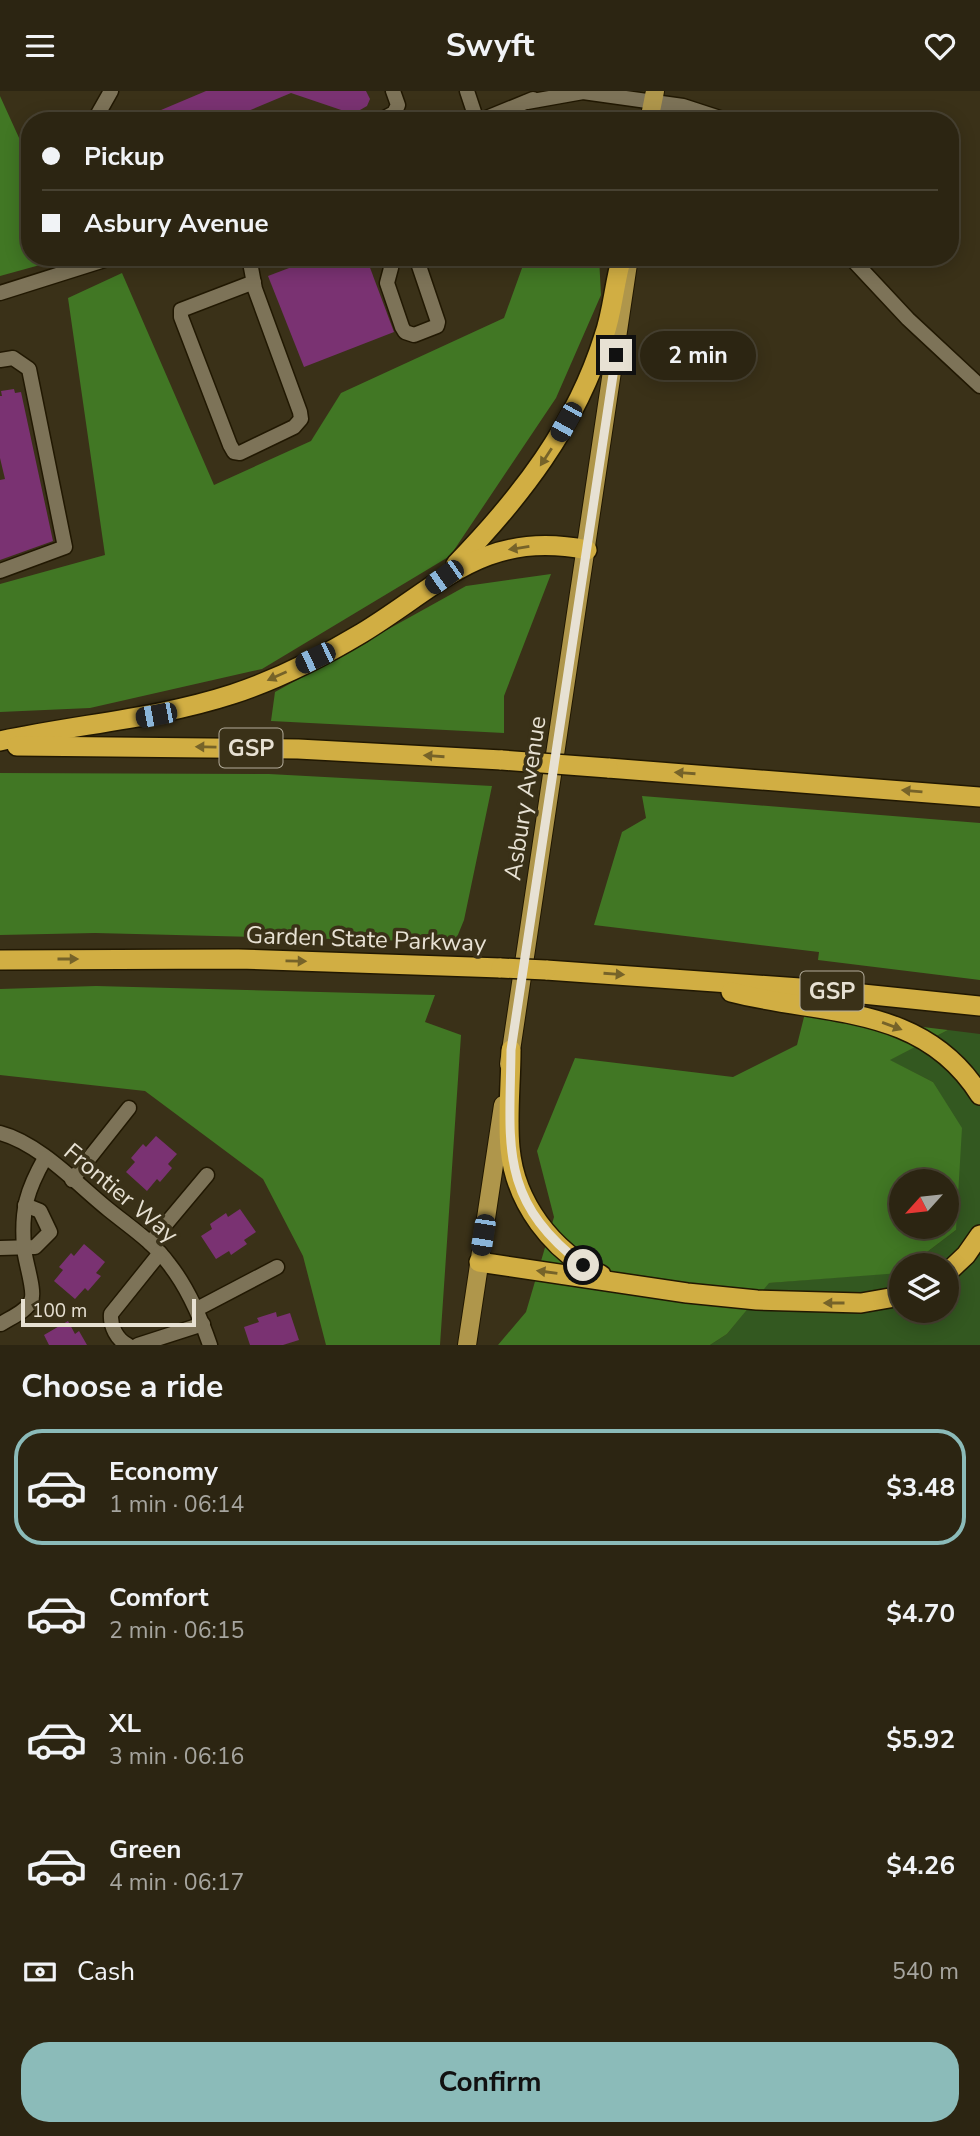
<!DOCTYPE html>
<meta charset="utf-8">
<style>
:root{--surface:#2c2512;--page:#383120;--text:#f1f3f6;--muted:#a6a59f;--line:#484232;--accent:#8bbbb9}
body{margin:0;font-family:"Nunito Sans",sans-serif;background:var(--page);color:var(--text);height:100vh;display:flex;flex-direction:column;font-size:26px;white-space:nowrap}
*{box-sizing:border-box;margin:0}
p{font-size:23px;color:var(--muted)}
.icon{flex:none;width:38px;height:38px;fill:none;stroke:currentColor;stroke-width:2;stroke-linecap:round;stroke-linejoin:round}
.map{position:relative;height:1254px;overflow:hidden}
.drawer{display:flex;flex-direction:column;background:var(--surface);flex:1}
.drawer>*{flex:none}
.guide{position:absolute;left:21px;top:21px;width:938px;height:154px;border-radius:28px;box-shadow:0 4px 18px #0003,0 0 0 2px var(--line);display:grid;align-content:center;height:154px;padding:0 21px;background:var(--surface)}
.needle{width:46px;rotate:243deg}
.buttons{position:absolute;left:889px;top:1078px;display:grid;gap:14px}
.buttons a{display:grid;place-items:center;width:70px;height:70px;border-radius:50%;background:var(--surface);box-shadow:0 4px 18px #0003,0 0 0 2px var(--line);font-size:35px}
.scale{position:absolute;left:21px;bottom:18px;width:175px;box-sizing:border-box;padding-left:7px;border:4px solid #e7e1d3;border-top:0;font-size:19px;line-height:24px;white-space:nowrap;color:#e7e1d3;-webkit-text-stroke:5px #3a3118;paint-order:stroke}
.end{position:absolute;width:32px;height:32px;margin:-16px;border:9px solid #e7e1d3;background:#111;box-shadow:0 0 0 4px #111}
.from{border-radius:50%}
.bubble{position:absolute;height:49px;border-radius:24px;background:var(--surface);box-shadow:0 4px 18px #0003,0 0 0 2px var(--line);font-size:23px;font-weight:700;line-height:49px;text-align:center}
.car{position:absolute;width:21px;height:42px;margin:-21px -10px;border-radius:9px;box-shadow:0 0 5px 2px #0007;background:linear-gradient(#222 24%,#8ab4d8 0 40%,#222 0 76%,#8ab4d8 0 86%,#222 0)}
.guide b{display:flex;align-items:center;gap:24px;height:66px;font-size:26px}
.guide b+b{border-top:2px solid var(--line)}
.guide i{width:18px;height:18px;background:var(--text)}
ul{padding:0;list-style:none}
li{display:flex;align-items:center;gap:21px;height:116px;margin:0 14px 10px;padding:0 7px;border:4px solid transparent;border-radius:28px}
li div{flex:1}
li b{display:block;font-size:26px}
li em{font-style:normal;font-weight:700}
li.current{border-color:var(--accent)}
li>.icon{width:63px;height:63px;stroke-width:1.5}
h2{padding:0 21px;font-size:32px;line-height:84px}
.pay{display:flex;align-items:center;gap:18px;height:77px;padding:0 21px;font-size:26px}
.pay p{margin-inline-start:auto}
.primary-button{display:flex;gap:14px;margin-top:auto;padding:14px 21px}
.primary-button a{flex:1;height:80px;border-radius:28px;background:var(--accent);color:#111;font-size:28px;font-weight:700;line-height:80px;text-align:center}
header{display:flex;justify-content:space-between;align-items:center;height:91px;padding:0 21px;background:var(--surface);font-size:32px;font-weight:700}
.map>svg:first-child{display:block}
.green{fill:#335820}
.forest{fill:#417724;fill-rule:evenodd}
.building{fill:#7a3272}
.lines{fill:none;stroke-linecap:round;stroke-linejoin:round}
.minor-casing{stroke:#211802;stroke-width:17}
.major-casing{stroke:#211802;stroke-width:20}
.highway-casing{stroke:#211802;stroke-width:22}
.minor{stroke:#7d7358;stroke-width:14}
.major{stroke:#af964b;stroke-width:18}
.highway{stroke:#d1ae43;stroke-width:19}
.highway-bridge-casing{stroke:#211802;stroke-width:22;stroke-linecap:butt}
.highway-bridge{stroke:#d1ae43;stroke-width:19}
.oneway{fill:#766329}
.route{stroke:#e7e1d3;stroke-width:9}
.labels{text-anchor:middle;dominant-baseline:central;stroke-width:7;stroke-linejoin:round;paint-order:stroke}
.shield{fill:#3a3118;stroke:#b3ac9b;stroke-width:2}
.shield-label{font-size:23px;font-weight:bold;fill:#e7e1d3}
.street-label{font-size:24px;fill:#e7e1d3;stroke:#3a3118}
</style>
<header><svg class="icon" aria-label="menu" viewBox="0 0 24 24"><path d="M4 6h16M4 12h16M4 18h16"/></svg>Swyft<svg class="icon" aria-label="heart" viewBox="0 0 24 24"><path d="M12 20l-8-8c-3-5 5-10 8-4 3-6 11-1 8 4z"/></svg></header>
<div class="map">
<svg width="980" height="1254" viewBox="0 0 980 1254">
<rect width="100%" height="100%" fill="#3a3118"/>
<polygon class="green" points="948,939 980,943 980,1254 710,1254 727,1243 768,1192 901,1181 901,1220 947,1220 947,1174 910,1174 956,1139 933,991 889,969"/>
<g class="forest">
<polygon points="0,5 30,71 30,166 69,166 0,185"/>
<polygon points="526,166 599,166 601,204 556,307 450,465 262,578 90,617 0,621 0,493 105,464 68,207 122,182 214,394 311,350 341,302 504,227"/>
<polygon points="551,483 504,605 504,642 271,630 275,601 466,495"/>
<polygon points="0,682 269,683 492,695 464,829 455,851 95,842 0,844"/>
<polygon points="642,705 980,732 980,889 818,869 819,861 594,834 622,741 646,727"/>
<polygon points="96,895 435,904 425,931 461,944 440,1254 326,1254 303,1165 263,1088 145,1000 0,984 0,898"/>
<path d="M805,922l143,17 -58,30 43,22 29,46 -6,102 -46,35h-9l-1,8 -131,10 -42,51 -17,11h-212l28,-33 28,-95 -17,-66 38,-93 158,19 64,-32zM901,1090h46v46h-46z"/>
</g>
<g class="building">
<polygon points="206,0 366,0 370,8 367,15 353,23 291,2 224,30 135,30"/>
<polygon points="318,166 366,166 394,241 304,276 268,185"/>
<polygon points="14,298 15,302 21,301 53,450 0,469 0,389 5,388 0,367 0,305 2,305 1,300"/>
<polygon points="156,1045 177,1063 168,1073 172,1077 160,1091 157,1088 147,1100 126,1081 135,1071 131,1067 143,1053 146,1056"/>
<polygon points="240,1118 256,1141 244,1149 247,1153 231,1164 229,1160 216,1168 201,1145 212,1138 210,1133 226,1122 228,1126"/>
<polygon points="84,1153 105,1171 96,1182 101,1185 88,1200 85,1197 75,1208 54,1190 63,1179 59,1176 71,1162 74,1165"/>
<polygon points="276,1221 277,1226 290,1222 299,1249 283,1254 250,1254 244,1236 259,1231 257,1227"/>
<polygon points="68,1230 75,1243 79,1240 87,1254 49,1254 44,1244"/>
</g>
<g class="lines">
<defs>
<g id="minor">
<polyline points="467,0 477,30"/>
<polyline points="527,11 583,1 683,15 729,30"/>
<polyline points="94,30 111,0"/>
<polyline points="379,30 394,22 398,14 393,0"/>
<polyline points="479,30 533,8"/>
<polyline points="249,166 255,198 300,321 301,328 294,336 240,362 234,361 230,354 181,226 181,219 254,191"/>
<polyline points="387,166 391,177 387,192 402,236 405,241 414,244 437,235 438,231 416,166"/>
<polyline points="850,166 908,228 980,295"/>
<polyline points="0,202 114,166"/>
<polyline points="0,269 13,267 29,278 65,456 0,480"/>
<path d="M0,1042c39,10 78,52 109,77 21,17 44,32 60,54 19,24 31,52 41,81"/>
<polyline points="72,1089 129,1017"/>
<polyline points="150,1152 207,1084"/>
<polyline points="0,1157 35,1156 50,1141 40,1120 25,1114"/>
<polyline points="197,1218 277,1176"/>
<path d="M1,1233c9,-6 26,-13 30,-23 5,-10 -7,-42 -7,-54 -3,-38 3,-57 21,-89"/>
<path d="M128,1254c-11,-5 -18,-19 -17,-31l49,-61"/>
<polyline points="138,1254 203,1233"/>
</g>
<g id="major">
<polyline points="649,30 655,0"/>
<polyline points="509,973 629,166"/>
<polyline points="467,1254 503,1014"/>
</g>
<g id="highway">
<path d="M456,473c64,-66 120,-138 148,-228 9,-25 10,-53 18,-79"/>
<path d="M0,650c79,-17 156,-22 233,-47 45,-15 89,-37 129,-61 79,-48 122,-104 225,-83"/>
<polyline points="17,655 298,658 502,669"/>
<polyline points="608,677 980,706"/>
<polyline points="0,869 238,868 501,877"/>
<polyline points="546,879 814,898 980,915"/>
<path d="M731,901c92,24 191,11 249,103"/>
<path d="M511,959c0,32 -4,66 -1,98 5,55 42,103 91,127"/>
<polyline points="479,1171 687,1202 757,1209 861,1212 901,1205"/>
<polyline points="947,1182 966,1164 980,1144"/>
</g>
</defs>
<use href="#minor" class="minor-casing"/>
<use href="#major" class="major-casing"/>
<use href="#highway" class="highway-casing"/>
<use href="#minor" class="minor"/>
<use href="#major" class="major"/>
<use href="#highway" class="highway"/>
<defs>
<g id="highway-bridge">
<polyline points="502,669 608,677"/>
<polyline points="501,877 546,879"/>
</g>
</defs>
<use href="#highway-bridge" class="highway-bridge-casing"/>
<use href="#highway-bridge" class="highway-bridge"/>
</g>
<defs><path id="oneway-solid" d="M-6-.8H1V-3.2L6.5 0L1 3.2V.8H-6Z" transform="scale(1.75)"/></defs>
<g class="oneway">
<use href="#oneway-solid" transform="translate(546 366) rotate(123)"/>
<use href="#oneway-solid" transform="translate(519 457) rotate(171)"/>
<use href="#oneway-solid" transform="translate(277 585) rotate(156)"/>
<use href="#oneway-solid" transform="translate(206 656) rotate(-179)"/>
<use href="#oneway-solid" transform="translate(434 665) rotate(-176)"/>
<use href="#oneway-solid" transform="translate(685 682) rotate(-176)"/>
<use href="#oneway-solid" transform="translate(912 700) rotate(-175)"/>
<use href="#oneway-solid" transform="translate(68 868)"/>
<use href="#oneway-solid" transform="translate(296 870) rotate(1)"/>
<use href="#oneway-solid" transform="translate(614 883) rotate(4)"/>
<use href="#oneway-solid" transform="translate(892 935) rotate(20)"/>
<use href="#oneway-solid" transform="translate(547 1181) rotate(-172)"/>
<use href="#oneway-solid" transform="translate(834 1212) rotate(180)"/>
</g>
<g class="lines">
<path class="route" d="M583,1174c-85,-65 -73,-120 -72,-215l105,-695"/>
</g>
<g class="labels">
<g class="shield">
<rect x="219.5" y="637.5" width="63" height="39" rx="5"/>
<rect x="800.5" y="880.5" width="63" height="39" rx="5"/>
</g>
<g class="shield-label">
<text x="251" y="657">GSP</text>
<text x="832" y="900">GSP</text>
</g>
<g class="street-label">
<text transform="translate(525 707) rotate(-81)">Asbury Avenue</text>
<text transform="translate(366 848) rotate(2)">Garden State Parkway</text>
<text transform="translate(121 1102) rotate(40)">Frontier Way</text>
</g>
</g>
</svg>
<div class="buttons">
<a><svg class="needle" viewBox="-14 -14 28 28"><path d="M0-13l5 13h-10z" fill="#e53935"/><path d="M0 13l5-13h-10z" fill="#a6a59f"/></svg></a>
<a><svg class="icon" aria-label="layers" viewBox="0 0 24 24"><path d="M12 4l9 5-9 5-9-5zM3 14l9 5 9-5"/></svg></a>
</div>
<div class="scale">100 m</div>
<i class="end from" style="left:583px;top:1174px"></i>
<i class="end" style="left:616px;top:264px"></i>
<div class="bubble" style="left:640px;top:240px;width:116px">2 min</div>
<i class="car" style="left:566px;top:331px;rotate:209deg"></i>
<i class="car" style="left:444px;top:486px;rotate:235deg"></i>
<i class="car" style="left:315px;top:567px;rotate:244deg"></i>
<i class="car" style="left:156px;top:624px;rotate:259deg"></i>
<i class="car" style="left:483px;top:1144px;rotate:189deg"></i>
<div class="guide">
<b><i class="from"></i>Pickup</b>
<b><i></i>Asbury Avenue</b>
</div>
</div>
<section class="drawer">
<h2>Choose a ride</h2>
<ul>
<li class="current"><svg class="icon" aria-label="car" viewBox="0 0 24 24"><path d="M5 17H2v-5l4-1 3-4h7l3 4 3 1v5h-3M9 17h6M6 11h13"/><circle cx="7" cy="17" r="2"/><circle cx="17" cy="17" r="2"/></svg><div><b>Economy</b><p>1 min · 06:14</p></div><em>$3.48</em></li>
<li><svg class="icon" aria-label="car" viewBox="0 0 24 24"><path d="M5 17H2v-5l4-1 3-4h7l3 4 3 1v5h-3M9 17h6M6 11h13"/><circle cx="7" cy="17" r="2"/><circle cx="17" cy="17" r="2"/></svg><div><b>Comfort</b><p>2 min · 06:15</p></div><em>$4.70</em></li>
<li><svg class="icon" aria-label="car" viewBox="0 0 24 24"><path d="M5 17H2v-5l4-1 3-4h7l3 4 3 1v5h-3M9 17h6M6 11h13"/><circle cx="7" cy="17" r="2"/><circle cx="17" cy="17" r="2"/></svg><div><b>XL</b><p>3 min · 06:16</p></div><em>$5.92</em></li>
<li><svg class="icon" aria-label="car" viewBox="0 0 24 24"><path d="M5 17H2v-5l4-1 3-4h7l3 4 3 1v5h-3M9 17h6M6 11h13"/><circle cx="7" cy="17" r="2"/><circle cx="17" cy="17" r="2"/></svg><div><b>Green</b><p>4 min · 06:17</p></div><em>$4.26</em></li>
</ul>
<div class="pay"><svg class="icon" aria-label="cash" viewBox="0 0 24 24"><path d="M3 7h18v10H3z"/><circle cx="12" cy="12" r="2"/></svg>Cash<p>540 m</p></div>
<div class="primary-button"><a>Confirm</a></div>
</section>
